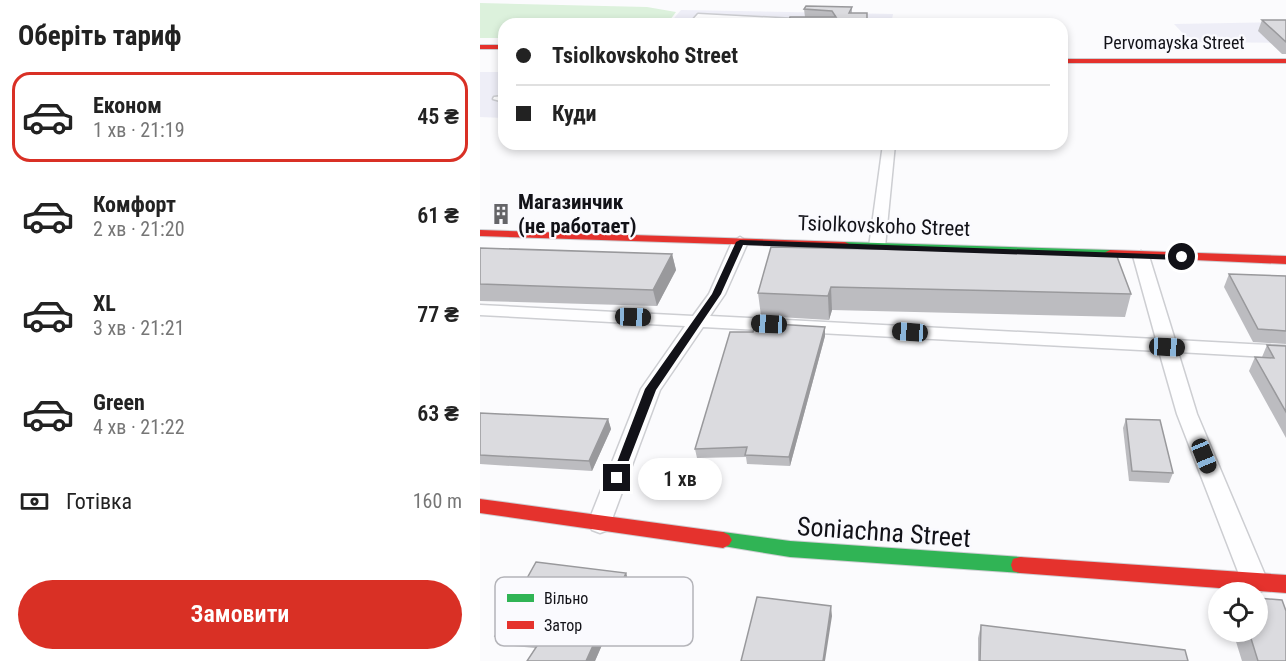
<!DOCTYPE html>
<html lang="uk">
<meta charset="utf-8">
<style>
:root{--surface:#fff;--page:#f6f6f6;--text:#222;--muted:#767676;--line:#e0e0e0;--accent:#d93025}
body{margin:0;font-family:"Roboto Condensed",sans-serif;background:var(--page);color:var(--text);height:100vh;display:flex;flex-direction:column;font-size:22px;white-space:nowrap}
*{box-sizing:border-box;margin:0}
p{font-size:20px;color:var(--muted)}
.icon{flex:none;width:33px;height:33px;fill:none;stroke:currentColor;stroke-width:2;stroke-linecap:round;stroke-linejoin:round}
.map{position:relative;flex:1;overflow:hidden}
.panel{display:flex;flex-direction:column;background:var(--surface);width:480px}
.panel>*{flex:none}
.hud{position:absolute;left:18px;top:18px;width:570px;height:132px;border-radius:18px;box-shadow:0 3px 9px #0003;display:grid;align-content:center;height:132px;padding:0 18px;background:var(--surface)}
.controls{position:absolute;left:728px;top:582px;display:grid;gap:12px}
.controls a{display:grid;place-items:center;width:60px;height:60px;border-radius:50%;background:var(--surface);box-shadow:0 3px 9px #0003;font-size:30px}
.end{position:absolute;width:27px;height:27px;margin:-14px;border:8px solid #121218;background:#fff;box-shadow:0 0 0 3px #fff}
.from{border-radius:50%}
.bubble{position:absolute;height:42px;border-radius:21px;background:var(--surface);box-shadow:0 3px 9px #0003;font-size:20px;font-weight:600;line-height:42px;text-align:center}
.car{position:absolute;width:18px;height:36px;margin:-18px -9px;border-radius:8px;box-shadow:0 0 4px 2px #0007;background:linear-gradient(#222 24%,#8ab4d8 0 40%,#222 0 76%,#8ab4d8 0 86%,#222 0)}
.hud b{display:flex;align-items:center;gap:21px;height:57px;font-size:22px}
.hud b+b{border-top:2px solid var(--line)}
.hud i{width:15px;height:15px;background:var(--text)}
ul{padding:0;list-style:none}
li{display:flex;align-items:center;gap:18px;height:90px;margin:0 12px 9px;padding:0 6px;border:3px solid transparent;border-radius:18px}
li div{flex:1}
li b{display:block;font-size:22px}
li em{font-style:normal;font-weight:600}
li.current{border-color:var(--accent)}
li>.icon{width:54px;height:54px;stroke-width:1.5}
h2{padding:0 18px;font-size:27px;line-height:72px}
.pay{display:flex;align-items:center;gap:15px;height:66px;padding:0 18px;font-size:22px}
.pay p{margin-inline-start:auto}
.cta{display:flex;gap:12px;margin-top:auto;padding:12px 18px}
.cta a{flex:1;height:69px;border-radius:36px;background:var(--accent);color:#fff;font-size:24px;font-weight:600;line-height:69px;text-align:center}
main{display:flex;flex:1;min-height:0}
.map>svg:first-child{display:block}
.built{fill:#eeeef7}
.green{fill:#dcf1dc}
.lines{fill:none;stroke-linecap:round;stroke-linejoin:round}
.lane-casing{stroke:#cdced2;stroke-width:3}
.fast-casing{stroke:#cdced2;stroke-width:2}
.jam-casing{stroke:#cdced2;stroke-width:2}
.lane{fill:#fefeff;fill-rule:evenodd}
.fast{fill:#30b455;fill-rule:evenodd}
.jam{fill:#e5322d;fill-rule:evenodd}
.wall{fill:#bcbcc0}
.shaded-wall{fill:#99999c}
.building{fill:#dbdbdf;stroke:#99999c;stroke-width:1.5}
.route{fill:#121218}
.labels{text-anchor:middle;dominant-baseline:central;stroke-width:4.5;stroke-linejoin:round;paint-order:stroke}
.far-street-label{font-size:18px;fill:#121218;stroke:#fafafe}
.poi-label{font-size:21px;font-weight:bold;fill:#121218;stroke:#fafafe;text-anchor:start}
.street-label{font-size:21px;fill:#121218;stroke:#fafafe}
.near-street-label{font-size:26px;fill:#121218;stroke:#fafafe}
.key{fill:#fafafe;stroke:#b4b4b9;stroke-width:1.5}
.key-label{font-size:16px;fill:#121218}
</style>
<main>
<section class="panel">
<h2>Оберіть тариф</h2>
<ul>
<li class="current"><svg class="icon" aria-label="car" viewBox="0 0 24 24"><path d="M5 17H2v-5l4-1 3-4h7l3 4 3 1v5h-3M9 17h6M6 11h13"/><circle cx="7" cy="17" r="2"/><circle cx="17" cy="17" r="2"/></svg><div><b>Економ</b><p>1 хв · 21:19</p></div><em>45 ₴</em></li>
<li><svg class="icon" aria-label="car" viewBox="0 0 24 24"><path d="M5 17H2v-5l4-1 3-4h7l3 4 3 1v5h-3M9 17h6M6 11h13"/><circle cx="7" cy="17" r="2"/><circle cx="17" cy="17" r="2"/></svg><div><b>Комфорт</b><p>2 хв · 21:20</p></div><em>61 ₴</em></li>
<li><svg class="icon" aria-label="car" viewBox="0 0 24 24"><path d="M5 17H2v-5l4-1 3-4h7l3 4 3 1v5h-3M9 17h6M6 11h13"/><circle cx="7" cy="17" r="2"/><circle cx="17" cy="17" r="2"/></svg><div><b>XL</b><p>3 хв · 21:21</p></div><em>77 ₴</em></li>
<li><svg class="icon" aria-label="car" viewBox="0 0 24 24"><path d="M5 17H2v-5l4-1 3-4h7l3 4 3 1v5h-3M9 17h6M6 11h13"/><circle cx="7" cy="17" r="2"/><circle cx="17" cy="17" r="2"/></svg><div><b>Green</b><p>4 хв · 21:22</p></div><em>63 ₴</em></li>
</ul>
<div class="pay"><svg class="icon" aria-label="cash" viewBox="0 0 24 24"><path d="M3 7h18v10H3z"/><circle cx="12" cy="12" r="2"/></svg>Готівка<p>160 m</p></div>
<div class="cta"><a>Замовити</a></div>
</section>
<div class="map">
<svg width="806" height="661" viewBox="0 0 806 661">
<rect width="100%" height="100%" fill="#fbfbfd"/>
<g class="built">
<polygon points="201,10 413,14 411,24 189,24"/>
<polygon points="806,22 806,43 711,42 694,24"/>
<polygon points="0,72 24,72 24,118 0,117"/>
</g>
<polygon class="green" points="0,3 167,7 196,12 187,24 24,24 24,38 0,38"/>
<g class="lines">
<defs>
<g id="lane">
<polygon points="218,14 351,21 355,24 220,20 217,24 209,24"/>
<polygon points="24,96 24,102 13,99 14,97"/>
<polygon points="403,144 415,144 405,247 397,252 389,247"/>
<polygon points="260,237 268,242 245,294 230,316 676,339 653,256 661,251 669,256 695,340 806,346 806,358 698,352 717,414 788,582 784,590 777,593 766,590 762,582 697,414 679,351 223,327 180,390 128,530 120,533 112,530 108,523 161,389 205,326 0,315 0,305 213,316 229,294 252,242"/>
</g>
<g id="fast">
<polygon points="365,242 630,250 636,254 630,258 361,247 359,245 361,243"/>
<polygon points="243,532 310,541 540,557 547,559 549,565 547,571 540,573 310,557 237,545 234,540 237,535"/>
</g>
<g id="jam">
<rect x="0" y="45" width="24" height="4"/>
<rect x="582" y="59" width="224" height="4"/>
<polygon points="0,230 365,242 371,245 365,248 0,236"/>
<polygon points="630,250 806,256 806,264 626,256 624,254 626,252"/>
<polygon points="0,499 243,532 249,535 252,540 249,545 243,548 0,513"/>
<polygon points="540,557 806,575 806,593 540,573 533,571 531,565 533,559"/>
</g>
</defs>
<use href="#lane" class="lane-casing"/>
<use href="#fast" class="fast-casing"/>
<use href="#jam" class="jam-casing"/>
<use href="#lane" class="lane"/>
<use href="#fast" class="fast"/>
<use href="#jam" class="jam"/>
</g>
<g class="wall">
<polygon points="372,7 372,13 387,13 387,24 308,24 325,17 324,9"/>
<polygon points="782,20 806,20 806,54 802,54 778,31"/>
<polygon points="291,247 651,294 645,317 352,310 349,320 281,316 278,293"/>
<polygon points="0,248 192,254 196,270 177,306 0,301"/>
<polygon points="749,274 806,276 806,344 773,342 744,287"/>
<polygon points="345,327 345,336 310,466 267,464 266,457 217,458 215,449 273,332"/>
<polygon points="787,345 806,346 806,438 769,371 775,357 782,357"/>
<polygon points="0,413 128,419 131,429 112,471 0,464"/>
<polygon points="646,419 693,473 689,483 649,481 643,428"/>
<polygon points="146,573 149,583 115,661 47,661 55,648 21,645 15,636"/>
<polygon points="501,625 708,661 498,661 498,638"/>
<polygon points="753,632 777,632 806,661 762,661"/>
</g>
<g class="shaded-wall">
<polygon points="192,254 196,270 177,306 173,290"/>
<polygon points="351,287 352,310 349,320 348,296"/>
<polygon points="345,327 345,336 310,466 309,457"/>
<polygon points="128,419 131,429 112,471 109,461"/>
<polygon points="146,573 149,583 115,661 106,661"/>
<polygon points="351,606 352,616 345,661 343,661"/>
</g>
<g class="building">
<polygon points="326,6 372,7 369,13 387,13 387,24 308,24 310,17 356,17 352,11 324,9"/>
<polygon points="782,20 806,20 806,42"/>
<polygon points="291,247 636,254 651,294 351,287 348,296 278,293"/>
<polygon points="0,248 192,254 173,290 0,284"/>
<polygon points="749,274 806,276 806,331 778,329"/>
<polygon points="276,323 345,327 309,457 265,455 267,447 215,449 250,332 273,332"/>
<polygon points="787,345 806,346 806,412 775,357 794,358"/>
<polygon points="0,413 128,419 109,461 0,455"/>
<polygon points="646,419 680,420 693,473 652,471"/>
<polygon points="56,562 146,573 106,661 47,661 61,640 15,636"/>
<polygon points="277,597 351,606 343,661 261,661"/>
<polygon points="777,598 802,600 806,611 806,661 778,661 769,632 777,632"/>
<polygon points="501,625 705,650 708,661 500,661"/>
</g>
<polygon class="route" points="260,240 702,255 707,257 702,260 263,245 241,294 176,390 141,481 132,481 131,478 165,389 232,294 256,242"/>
<defs>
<symbol id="building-bare" viewBox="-9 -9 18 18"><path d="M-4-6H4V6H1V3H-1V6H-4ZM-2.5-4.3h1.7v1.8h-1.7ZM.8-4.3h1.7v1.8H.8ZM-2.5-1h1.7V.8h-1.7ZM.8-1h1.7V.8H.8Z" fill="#646468" stroke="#fafafe" stroke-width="2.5" paint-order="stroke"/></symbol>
</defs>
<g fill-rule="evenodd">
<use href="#building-bare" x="6" y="199" width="30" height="30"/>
</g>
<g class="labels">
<g class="far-street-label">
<text x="694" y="42">Pervomayska Street</text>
</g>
<g class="poi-label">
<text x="38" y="202">Магазинчик<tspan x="38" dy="24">(не работает)</tspan></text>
</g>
<g class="street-label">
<text transform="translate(404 226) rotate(2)">Tsiolkovskoho Street</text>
</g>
<g class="near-street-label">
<text transform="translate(404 532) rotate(4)">Soniachna Street</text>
</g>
</g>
<rect x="15" y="577" width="198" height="69" rx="9" class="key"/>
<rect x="27" y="594" width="27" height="8" fill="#30b455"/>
<rect x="27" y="621" width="27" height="8" fill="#e5322d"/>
<g class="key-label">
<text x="64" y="604">Вільно</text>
<text x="64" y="631">Затор</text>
</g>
</svg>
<div class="controls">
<a><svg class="icon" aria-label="locate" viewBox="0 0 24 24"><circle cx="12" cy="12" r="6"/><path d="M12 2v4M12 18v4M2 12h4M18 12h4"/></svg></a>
</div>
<i class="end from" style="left:702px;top:257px"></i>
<i class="end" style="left:137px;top:478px"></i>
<div class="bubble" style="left:158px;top:458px;width:84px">1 хв</div>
<i class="car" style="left:153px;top:317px;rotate:92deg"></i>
<i class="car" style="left:289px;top:324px;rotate:273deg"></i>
<i class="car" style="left:430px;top:332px;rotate:274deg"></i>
<i class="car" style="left:687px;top:347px;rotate:93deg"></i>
<i class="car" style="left:724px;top:456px;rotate:158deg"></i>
<div class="hud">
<b><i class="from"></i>Tsiolkovskoho Street</b>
<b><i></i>Куди</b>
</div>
</div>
</main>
